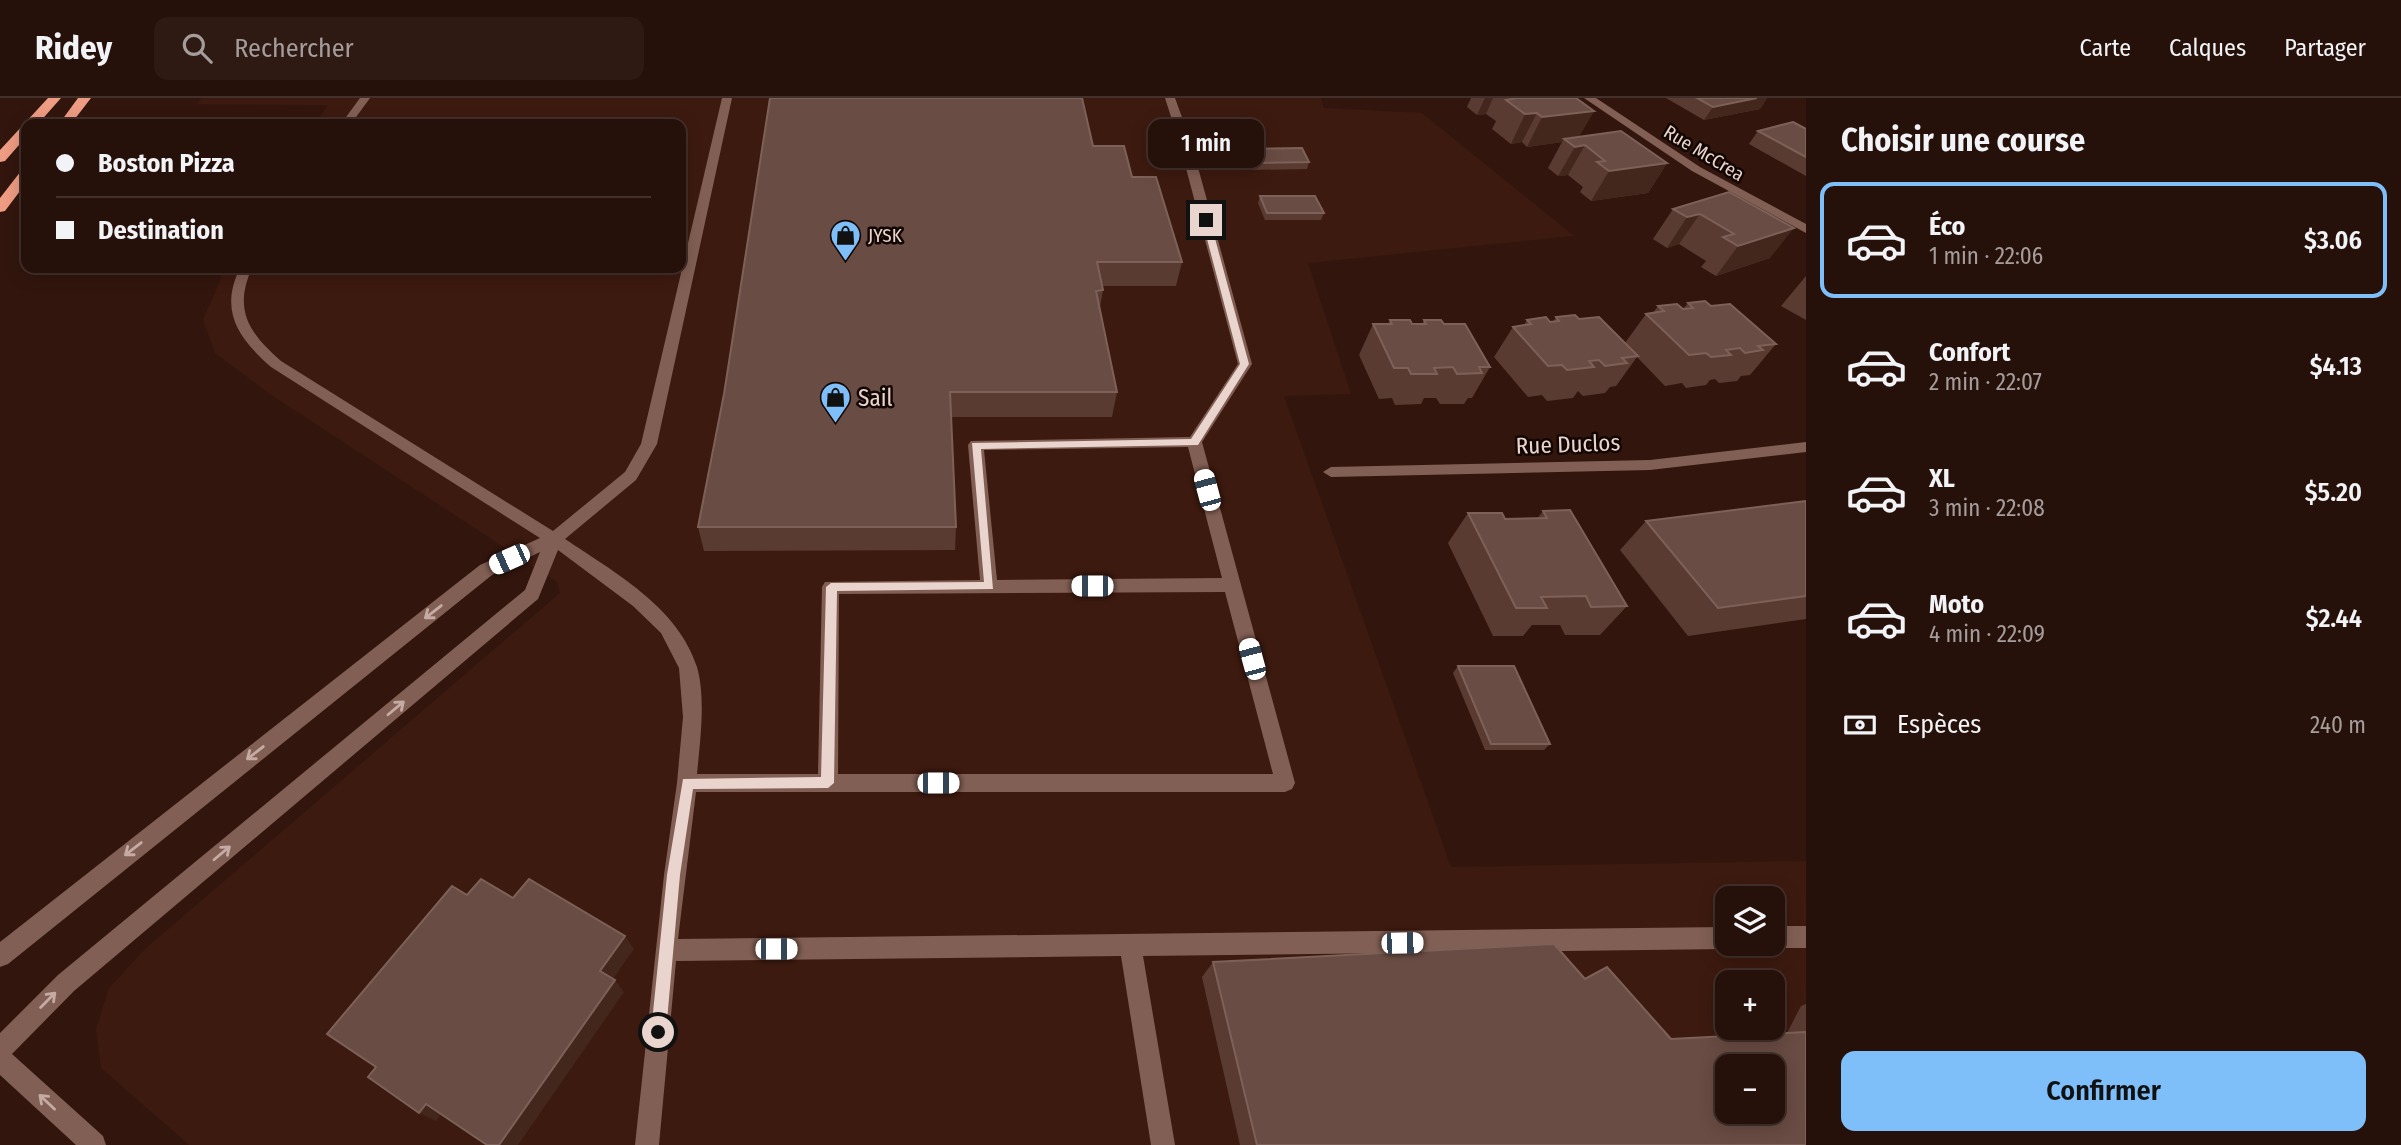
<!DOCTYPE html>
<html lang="fr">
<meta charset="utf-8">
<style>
:root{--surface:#26100a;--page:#2e1913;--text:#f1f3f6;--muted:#a49d9c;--line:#42302b;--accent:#7ebef9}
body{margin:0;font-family:"Fira Sans Condensed",sans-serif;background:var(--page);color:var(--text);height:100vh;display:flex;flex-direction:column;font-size:26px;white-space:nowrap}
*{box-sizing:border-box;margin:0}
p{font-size:23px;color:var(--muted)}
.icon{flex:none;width:38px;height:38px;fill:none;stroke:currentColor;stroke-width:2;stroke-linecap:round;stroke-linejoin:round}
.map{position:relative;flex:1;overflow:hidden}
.side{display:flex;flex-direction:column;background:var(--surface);width:595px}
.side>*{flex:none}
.guide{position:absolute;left:21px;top:21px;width:665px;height:154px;border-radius:14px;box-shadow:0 4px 18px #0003,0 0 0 2px var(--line);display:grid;align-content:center;height:154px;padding:0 35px;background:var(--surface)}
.tools{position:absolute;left:1715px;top:788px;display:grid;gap:14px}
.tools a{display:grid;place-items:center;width:70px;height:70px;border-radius:14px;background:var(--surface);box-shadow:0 4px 18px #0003,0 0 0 2px var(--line);font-size:35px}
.end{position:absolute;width:32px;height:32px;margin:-16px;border:9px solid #e9d4ce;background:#111;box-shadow:0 0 0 4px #111}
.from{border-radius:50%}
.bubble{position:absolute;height:49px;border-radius:14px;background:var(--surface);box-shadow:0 4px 18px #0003,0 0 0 2px var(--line);font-size:23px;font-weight:600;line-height:49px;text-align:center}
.car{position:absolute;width:21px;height:42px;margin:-21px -10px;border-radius:9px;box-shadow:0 0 5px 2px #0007;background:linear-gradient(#fff 24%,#345 0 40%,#fff 0 76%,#345 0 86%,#fff 0)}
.guide b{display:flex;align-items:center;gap:24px;height:66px;font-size:26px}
.guide b+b{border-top:2px solid var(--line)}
.guide i{width:18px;height:18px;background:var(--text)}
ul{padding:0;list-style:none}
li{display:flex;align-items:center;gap:21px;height:116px;margin:0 14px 10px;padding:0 21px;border:4px solid transparent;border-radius:14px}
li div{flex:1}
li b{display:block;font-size:26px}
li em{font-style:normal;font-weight:600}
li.on{border-color:var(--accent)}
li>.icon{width:63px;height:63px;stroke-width:1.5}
h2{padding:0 35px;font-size:32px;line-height:84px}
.pay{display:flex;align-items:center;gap:18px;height:77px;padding:0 35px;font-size:26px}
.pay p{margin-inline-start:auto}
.action{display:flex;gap:14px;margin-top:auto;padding:14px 35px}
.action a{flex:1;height:80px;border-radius:14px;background:var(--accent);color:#111;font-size:28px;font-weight:600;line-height:80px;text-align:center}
header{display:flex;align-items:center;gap:42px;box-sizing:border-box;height:98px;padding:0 35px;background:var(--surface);border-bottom:2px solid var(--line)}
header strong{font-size:33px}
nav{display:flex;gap:38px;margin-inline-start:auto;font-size:24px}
.search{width:490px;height:63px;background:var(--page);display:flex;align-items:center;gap:18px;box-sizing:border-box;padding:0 24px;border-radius:14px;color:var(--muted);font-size:26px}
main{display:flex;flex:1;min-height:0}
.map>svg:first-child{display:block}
.built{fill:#3d1a0f;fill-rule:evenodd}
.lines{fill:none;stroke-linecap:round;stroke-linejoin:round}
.minor{fill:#825f54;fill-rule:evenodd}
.highway{fill:#ee9c83;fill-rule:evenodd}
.wall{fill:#5a3b32}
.shaded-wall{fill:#43261c}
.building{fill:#694c43;stroke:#7d6158;stroke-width:2;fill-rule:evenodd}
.oneway{stroke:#c5aba3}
.route{fill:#e9d4ce}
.labels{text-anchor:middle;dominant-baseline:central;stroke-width:5;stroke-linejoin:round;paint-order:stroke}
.far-street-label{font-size:19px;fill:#e9d4ce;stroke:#120603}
.far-poi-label{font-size:19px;fill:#e9d4ce;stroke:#120603;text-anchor:start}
.poi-label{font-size:23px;fill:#e9d4ce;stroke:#120603;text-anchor:start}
.street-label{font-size:23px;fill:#e9d4ce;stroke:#120603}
</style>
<header>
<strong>Ridey</strong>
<div class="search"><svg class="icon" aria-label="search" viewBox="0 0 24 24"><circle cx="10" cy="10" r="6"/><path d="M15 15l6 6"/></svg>Rechercher</div>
<nav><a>Carte</a><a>Calques</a><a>Partager</a></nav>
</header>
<main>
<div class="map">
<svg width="1806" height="1047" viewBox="0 0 1806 1047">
<rect width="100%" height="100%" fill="#32160d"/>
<path class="built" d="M201,0h1120l3,10 98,5 152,123 -266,27 43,131 -67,2 167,471 355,-6v284h-1617l-88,-77 -5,-39 13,-41 37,-40 414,-355 -3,-11 -284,-186 -58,-43 -12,-33 17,-39 2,-13h459v-144h-366l13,-19 -131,-1zM1727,800h46v45h-46zM1727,884h46v45h-46zM1727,968h46v45h-46z"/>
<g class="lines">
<g class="minor">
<polygon points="360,0 370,0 351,26 341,26"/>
<path d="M722,0h10l-75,346 -21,36 -71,59c49,33 113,68 132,128 9,31 3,75 0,107h121l4,-187 3,-5 155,-2 -12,-135 3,-4 219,-4 48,-73 -59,-222 -14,-44h10l16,44 61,222 -50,78 93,341 -3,6 -7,3h-589l-18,147 1049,-12v16h9l-1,3 -8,3 -584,7 32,189h-24l-30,-189 -445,5 -17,184h-24l29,-270 13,-92 6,-66 -4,-49 -18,-35 -28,-27 -75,-56 -20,49 -464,392 -62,63 91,82 3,9h-30l-76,-70v-42l58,-58 467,-385 15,-38 -48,23 -484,389 -8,3v-25l480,-377 60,-27 -269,-171c-33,-29 -52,-56 -31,-99h12c-19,42 -3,65 29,93l272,170 72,-59 16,-28zM1188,349l34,131 -225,2 -13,-130zM1225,494l48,182h-435l1,-180z"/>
<polygon points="1584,0 1596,0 1700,69 1806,126 1806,135 1692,73"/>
<polygon points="1806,344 1806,354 1650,372 1331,379 1323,374 1331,369 1650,362"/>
<polygon points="1773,828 1806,828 1806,850 1773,850 1765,847 1773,845"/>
</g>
<g class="highway">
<polygon points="48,0 61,0 38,26 26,26 26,39 5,63 0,64 0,52"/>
<polygon points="78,0 91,0 71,26 59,26"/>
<polygon points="26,72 26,85 5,113 0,114 0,100 21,73"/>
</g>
</g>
<g class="wall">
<polygon points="1471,0 1576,0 1594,13 1579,38 1667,65 1648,95 1591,103 1580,94 1583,89 1568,77 1558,78 1548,70 1562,44 1527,49 1522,44 1511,46 1492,31 1496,23 1486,16 1477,17 1467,9"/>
<polygon points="1666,0 1767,0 1760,11 1704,22"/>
<polygon points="1806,31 1806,78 1749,46 1758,33"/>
<polygon points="1093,48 1132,79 1182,164 1176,188 1102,188 1103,192 1100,209 1117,294 1112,319 951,319 956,429 955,452 704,453 698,429 724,296"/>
<polygon points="1244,51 1309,64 1307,71 1248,72 1242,58"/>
<polygon points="1729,94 1770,160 1716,178 1701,169 1706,163 1679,146 1667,150 1653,141 1673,111"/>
<polygon points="1260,98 1324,115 1321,122 1265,122 1258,105"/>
<polygon points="1806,178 1806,222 1781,208"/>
<polygon points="1688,205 1711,208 1776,246 1750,277 1741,278 1737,283 1719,285 1715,281 1710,282 1706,287 1686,290 1682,285 1665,288 1637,259 1616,288 1610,289 1605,295 1583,298 1578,293 1573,300 1547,303 1542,297 1528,299 1494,259 1513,229 1524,227 1527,222 1550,224 1553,224 1556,219 1579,221 1625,245 1646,216 1653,215 1658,208 1683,211"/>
<polygon points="1390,222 1412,226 1422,226 1424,222 1444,226 1490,269 1472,300 1468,300 1464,306 1440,306 1436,300 1424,300 1421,306 1395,307 1392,300 1379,301 1359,257 1373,226 1388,226"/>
<polygon points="1806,403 1806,521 1688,538 1620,452 1646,423"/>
<polygon points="1543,413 1627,508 1600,537 1565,537 1560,527 1532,527 1523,538 1493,538 1448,445 1468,415 1505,421 1537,421"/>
<polygon points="1458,568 1550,646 1544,652 1485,652 1453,575"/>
<polygon points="1213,864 1585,881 1671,941 1787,935 1801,908 1806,906 1806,1047 1240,1047 1202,879"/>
</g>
<g class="shaded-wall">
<polygon points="1485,0 1493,0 1486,16 1477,17"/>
<polygon points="1757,0 1767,0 1760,11 1704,22 1713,9"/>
<polygon points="1594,13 1577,42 1564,41 1562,44 1527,49 1542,19"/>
<polygon points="1537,15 1522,44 1511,46 1525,16"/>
<polygon points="1585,47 1568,77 1558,78 1575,49"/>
<polygon points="1667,65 1648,95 1591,103 1609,73"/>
<polygon points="1700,116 1679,146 1667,150 1687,119"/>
<polygon points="1794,130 1770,160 1716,178 1738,148"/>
<polygon points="625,838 634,851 610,885 600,873"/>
<polygon points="615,882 624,894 518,1047 499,1047"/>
<polygon points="426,1006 442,1014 436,1023 419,1015"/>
</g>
<g class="building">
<polygon points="770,0 1082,0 1093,48 1124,48 1132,79 1156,79 1182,164 1097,164 1103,192 1096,193 1117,294 950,294 956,429 698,429 724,296"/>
<polygon points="1517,0 1576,0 1594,13 1542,19 1537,15 1525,16 1506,2"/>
<polygon points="1697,0 1757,0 1713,9"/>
<polygon points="1793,24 1806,31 1806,59 1758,33"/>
<polygon points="1621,33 1667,65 1609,73 1597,64 1605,63 1585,47 1575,49 1564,41"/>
<polygon points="1302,50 1309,64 1250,65 1244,51"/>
<polygon points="1729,94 1794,130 1738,148 1723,139 1734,136 1700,116 1687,119 1673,111"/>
<polygon points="1260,98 1315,98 1324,115 1267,115"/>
<polygon points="1705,203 1711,208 1730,206 1776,246 1758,248 1763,252 1745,255 1740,250 1726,252 1731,257 1711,259 1706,255 1689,257 1646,216 1664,213 1658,208 1677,206 1683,211 1693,210 1688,205"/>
<polygon points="1575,217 1579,221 1599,219 1638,258 1622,260 1627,265 1605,268 1599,262 1589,263 1594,269 1567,272 1562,267 1548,268 1513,229 1531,226 1527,222 1546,219 1550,224 1559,223 1556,219"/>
<polygon points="1390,222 1410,222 1412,226 1426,226 1424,222 1441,222 1444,226 1465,226 1490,269 1479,269 1482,275 1457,276 1453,269 1434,270 1437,276 1411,276 1408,270 1394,270 1373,226 1392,226"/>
<polygon points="1806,403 1806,498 1718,510 1646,423"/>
<polygon points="1570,412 1627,508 1591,509 1586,498 1541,499 1547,510 1516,510 1468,415 1502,415 1505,421 1547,420 1543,413"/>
<polygon points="1458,568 1514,568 1550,646 1491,646"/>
<polygon points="481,781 513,800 529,781 625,838 600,873 615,882 499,1047 487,1047 426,1006 419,1015 368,979 376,969 327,936 452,788 467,797"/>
<path d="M1554,846l31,35 22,-12 64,72 135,-7v113h-549l-44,-183zM1727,968h46v45h-46z"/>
</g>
<defs><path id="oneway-shaft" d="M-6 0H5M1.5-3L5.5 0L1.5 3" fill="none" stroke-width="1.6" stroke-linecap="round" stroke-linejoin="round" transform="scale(1.75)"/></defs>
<g class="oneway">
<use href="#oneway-shaft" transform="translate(433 514) rotate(142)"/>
<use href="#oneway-shaft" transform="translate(396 610) rotate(-40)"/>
<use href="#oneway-shaft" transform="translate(255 655) rotate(142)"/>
<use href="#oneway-shaft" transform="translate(133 751) rotate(142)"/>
<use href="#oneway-shaft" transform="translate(222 755) rotate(-40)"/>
<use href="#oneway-shaft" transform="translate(48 902) rotate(-45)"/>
<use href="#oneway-shaft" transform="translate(47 1004) rotate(-137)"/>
</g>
<polygon class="route" points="1206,120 1210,122 1249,266 1198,347 981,351 993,491 837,493 834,685 828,690 693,691 680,777 666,934 663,940 658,942 653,940 651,934 667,777 683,681 821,679 826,489 831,485 984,484 972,345 1191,341 1240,266 1202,122"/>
<defs>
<symbol id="shop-pin" viewBox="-11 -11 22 30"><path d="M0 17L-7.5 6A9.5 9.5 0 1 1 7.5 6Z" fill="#7ebef9" stroke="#120603"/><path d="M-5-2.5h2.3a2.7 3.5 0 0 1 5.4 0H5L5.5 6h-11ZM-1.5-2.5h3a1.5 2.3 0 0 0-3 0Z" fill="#111"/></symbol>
</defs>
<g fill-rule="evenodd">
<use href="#shop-pin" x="828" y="120" width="35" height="47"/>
<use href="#shop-pin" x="818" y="282" width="35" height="47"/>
</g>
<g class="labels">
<g class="far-street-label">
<text transform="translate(1704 55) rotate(31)">Rue McCrea</text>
</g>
<g class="far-poi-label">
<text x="868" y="137">JYSK</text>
</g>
<g class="poi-label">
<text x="858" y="300">Sail</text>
</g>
<g class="street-label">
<text transform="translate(1568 346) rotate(-2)">Rue Duclos</text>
</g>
</g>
</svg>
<div class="tools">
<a><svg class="icon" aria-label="layers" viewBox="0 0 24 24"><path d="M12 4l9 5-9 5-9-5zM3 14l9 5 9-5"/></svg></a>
<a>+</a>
<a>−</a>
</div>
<i class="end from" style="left:658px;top:934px"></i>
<i class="end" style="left:1206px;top:122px"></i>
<div class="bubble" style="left:1148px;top:21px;width:116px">1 min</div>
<i class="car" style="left:1207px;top:392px;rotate:345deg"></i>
<i class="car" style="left:509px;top:461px;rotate:246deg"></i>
<i class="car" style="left:1092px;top:488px;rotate:270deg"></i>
<i class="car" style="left:1252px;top:561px;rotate:345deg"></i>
<i class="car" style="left:938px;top:685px;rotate:90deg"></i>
<i class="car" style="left:1402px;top:845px;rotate:89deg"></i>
<i class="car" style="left:776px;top:851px;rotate:90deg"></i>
<div class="guide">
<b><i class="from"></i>Boston Pizza</b>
<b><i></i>Destination</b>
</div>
</div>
<section class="side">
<h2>Choisir une course</h2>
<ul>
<li class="on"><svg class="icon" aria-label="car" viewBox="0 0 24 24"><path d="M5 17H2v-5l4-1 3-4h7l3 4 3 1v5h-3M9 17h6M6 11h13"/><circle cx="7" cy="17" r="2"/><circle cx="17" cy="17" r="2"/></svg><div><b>Éco</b><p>1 min · 22:06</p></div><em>$3.06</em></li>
<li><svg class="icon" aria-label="car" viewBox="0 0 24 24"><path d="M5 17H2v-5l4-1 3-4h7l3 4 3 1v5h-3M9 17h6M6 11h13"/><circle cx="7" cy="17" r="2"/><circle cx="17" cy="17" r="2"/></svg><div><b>Confort</b><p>2 min · 22:07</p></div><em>$4.13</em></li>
<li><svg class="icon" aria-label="car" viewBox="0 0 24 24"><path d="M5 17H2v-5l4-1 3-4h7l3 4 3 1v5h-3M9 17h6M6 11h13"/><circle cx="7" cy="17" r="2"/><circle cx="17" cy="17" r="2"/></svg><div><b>XL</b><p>3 min · 22:08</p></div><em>$5.20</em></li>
<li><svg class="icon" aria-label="car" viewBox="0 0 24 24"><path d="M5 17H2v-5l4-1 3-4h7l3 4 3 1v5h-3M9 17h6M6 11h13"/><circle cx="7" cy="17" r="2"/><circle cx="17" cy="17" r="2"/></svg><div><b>Moto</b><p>4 min · 22:09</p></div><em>$2.44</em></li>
</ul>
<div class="pay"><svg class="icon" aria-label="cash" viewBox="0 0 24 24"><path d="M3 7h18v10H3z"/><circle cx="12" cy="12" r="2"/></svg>Espèces<p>240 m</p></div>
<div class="action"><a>Confirmer</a></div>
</section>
</main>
